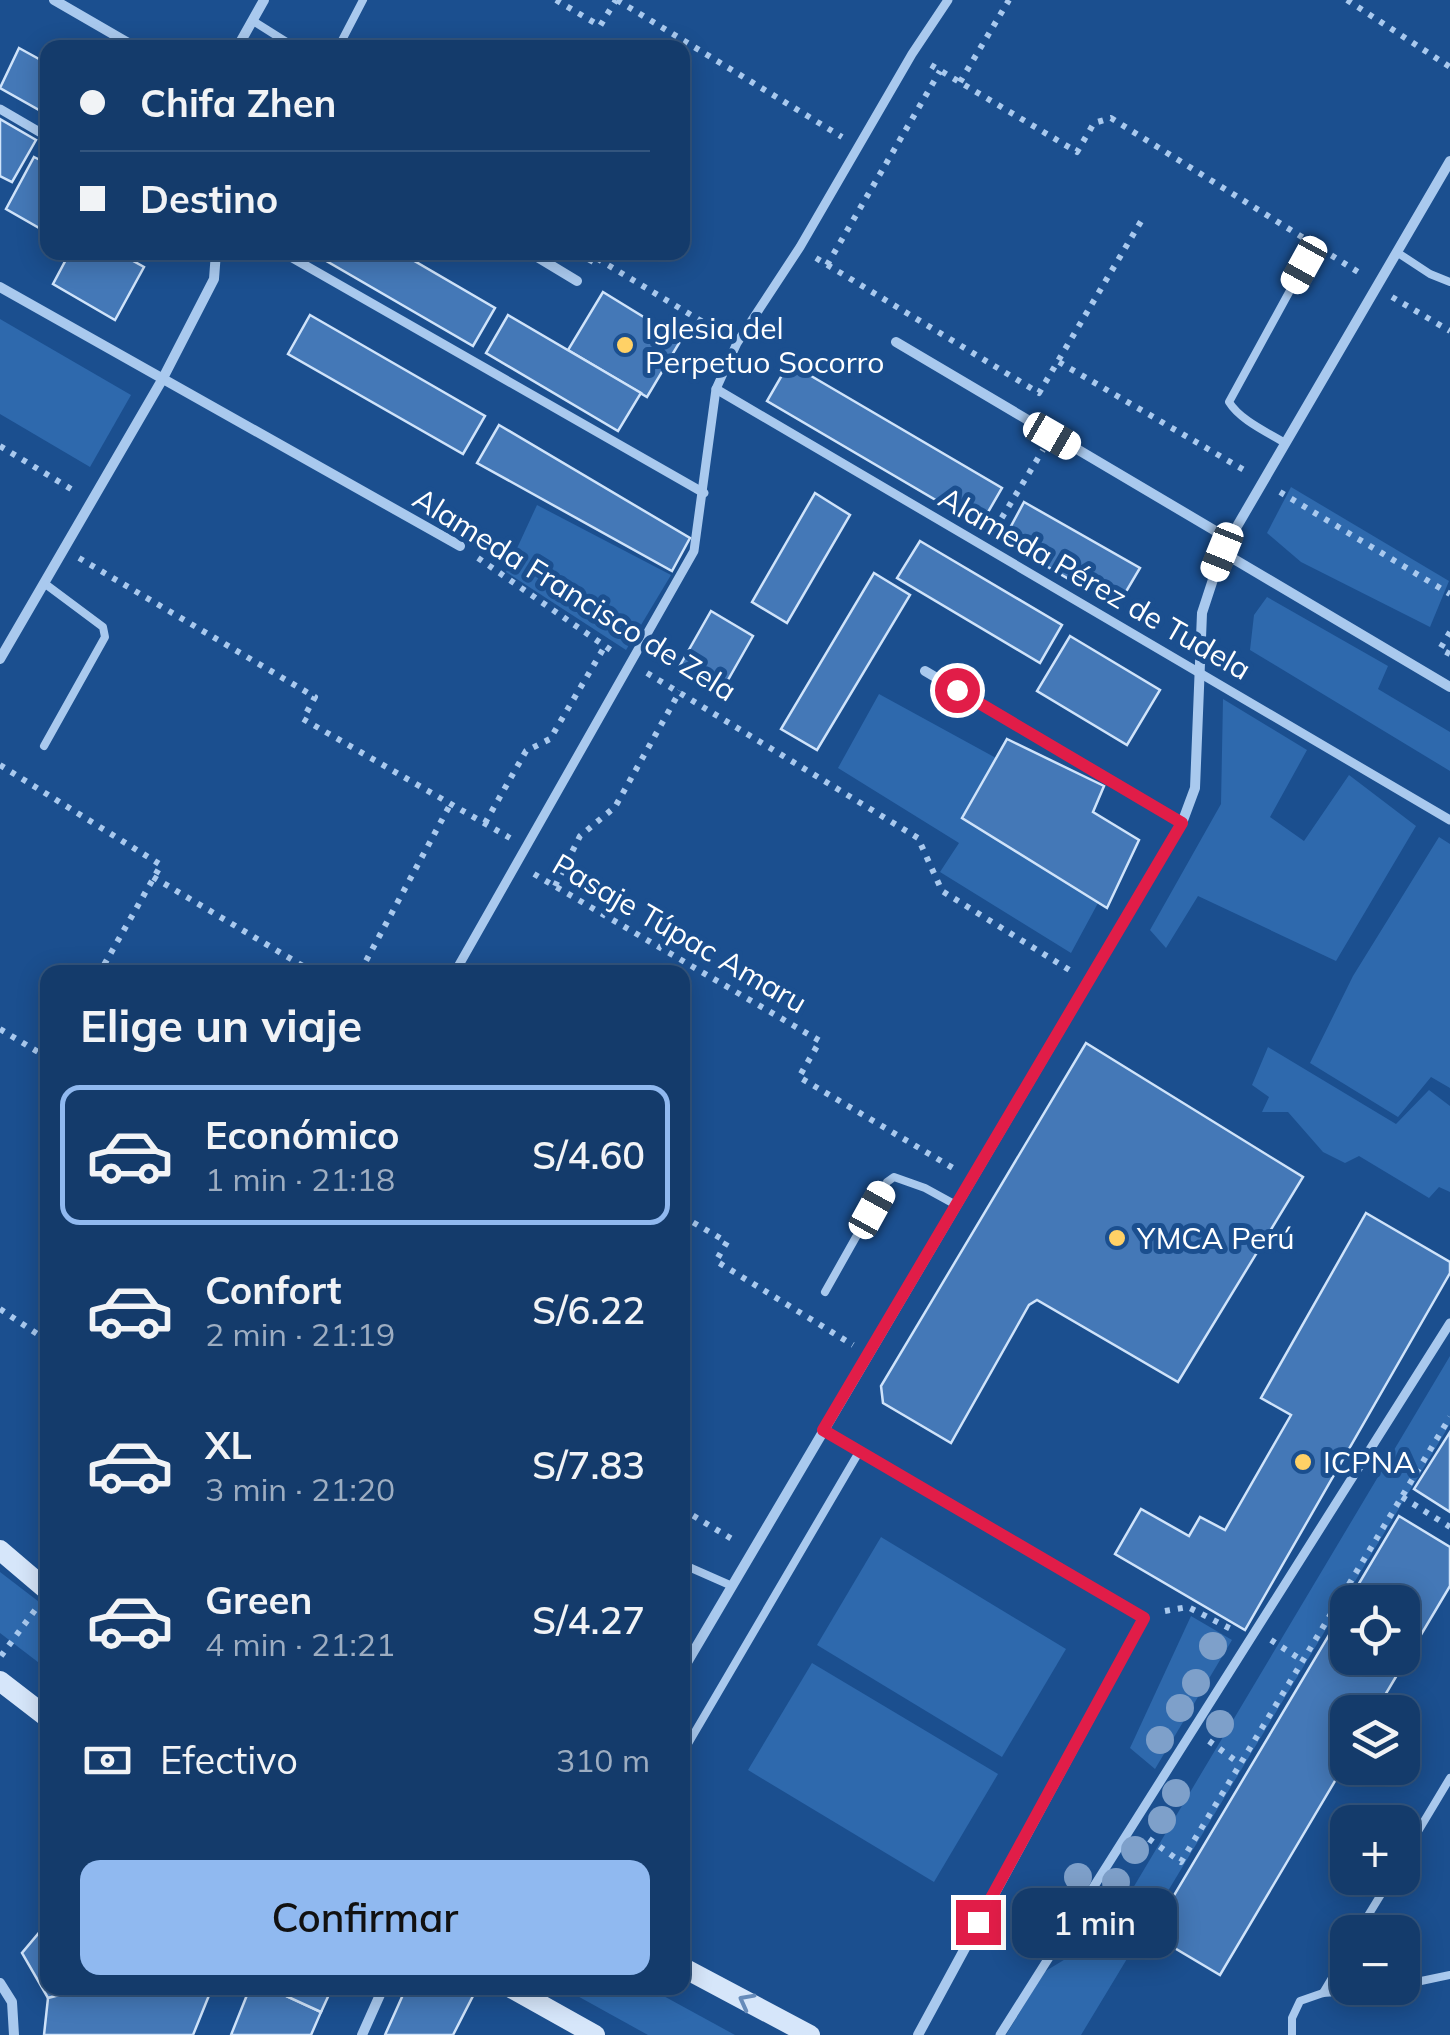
<!DOCTYPE html>
<html lang="es">
<meta charset="utf-8">
<style>
:root{--surface:#143b6b;--page:#214673;--text:#f1f3f6;--muted:#9dadc1;--line:#33557e;--accent:#90b9f0}
body{margin:0;font-family:Mulish,sans-serif;background:var(--page);color:var(--text);height:100vh;display:flex;flex-direction:column;font-size:38px;white-space:nowrap}
*{box-sizing:border-box;margin:0}
p{font-size:32px;color:var(--muted)}
.icon{flex:none;width:55px;height:55px;fill:none;stroke:currentColor;stroke-width:2;stroke-linecap:round;stroke-linejoin:round}
.map{position:relative;flex:1;overflow:hidden}
.details{position:absolute;left:40px;top:965px;width:650px;height:1030px;display:flex;flex-direction:column;background:var(--surface);border-radius:20px;box-shadow:0 5px 25px #0003,0 0 0 2px var(--line)}
.details>*{flex:none}
.top-card{position:absolute;left:40px;top:40px;width:650px;height:220px;border-radius:20px;box-shadow:0 5px 25px #0003,0 0 0 2px var(--line);display:grid;align-content:center;height:220px;padding:0 40px;background:var(--surface)}
.controls{position:absolute;left:1330px;top:1585px;display:grid;gap:20px}
.controls a{display:grid;place-items:center;width:90px;height:90px;border-radius:20px;background:var(--surface);box-shadow:0 5px 25px #0003,0 0 0 2px var(--line);font-size:50px}
.end{position:absolute;width:45px;height:45px;margin:-22px;border:12px solid #e11d48;background:#fff;box-shadow:0 0 0 5px #fff}
.from{border-radius:50%}
.bubble{position:absolute;height:70px;border-radius:20px;background:var(--surface);box-shadow:0 5px 25px #0003,0 0 0 2px var(--line);font-size:32px;font-weight:600;line-height:70px;text-align:center}
.car{position:absolute;width:30px;height:60px;margin:-30px -15px;border-radius:12px;box-shadow:0 0 8px 2px #0007;background:linear-gradient(#fff 24%,#345 0 40%,#fff 0 76%,#345 0 86%,#fff 0)}
.top-card b{display:flex;align-items:center;gap:35px;height:95px;font-size:38px}
.top-card b+b{border-top:2px solid var(--line)}
.top-card i{width:25px;height:25px;background:var(--text)}
ul{padding:0;list-style:none}
li{display:flex;align-items:center;gap:30px;height:140px;margin:0 20px 15px;padding:0 20px;border:5px solid transparent;border-radius:20px}
li div{flex:1}
li b{display:block;font-size:38px}
li em{font-style:normal;font-weight:600}
li.on{border-color:var(--accent)}
li>.icon{width:90px;height:90px;stroke-width:1.5}
h2{padding:0 40px;font-size:45px;line-height:120px}
.pay{display:flex;align-items:center;gap:25px;height:110px;padding:0 40px;font-size:38px}
.pay p{margin-inline-start:auto}
.action{display:flex;gap:20px;margin-top:auto;padding:20px 40px}
.action a{flex:1;height:115px;border-radius:20px;background:var(--accent);color:#111;font-size:40px;font-weight:600;line-height:115px;text-align:center}
.map>svg:first-child{display:block}
.green{fill:#2e69ad}
.building{fill:#4478b7;stroke:#cfe3fa;stroke-width:2.5}
.lines{fill:none;stroke-linecap:round;stroke-linejoin:round}
.path{stroke:#a9c9ee;stroke-width:6;stroke-dasharray:5 8;stroke-linecap:butt}
.service{stroke:#a9c9ee;stroke-width:8}
.pedestrian{stroke:#a9c9ee;stroke-width:9}
.minor{stroke:#a9c9ee;stroke-width:10}
.secondary{stroke:#d6e6fa;stroke-width:20}
.tree{fill:#7ea0ca}
.oneway{stroke:#668bba}
.route{stroke:#e11d48;stroke-width:12}
.poi-dot{fill:#ffd166;stroke:#1b4f8f;stroke-width:4}
.labels{text-anchor:middle;dominant-baseline:central;stroke-width:10;stroke-linejoin:round;paint-order:stroke}
.poi-label{font-size:30px;fill:#fff;stroke:#1b4f8f;text-anchor:start}
.street-label{font-size:30px;fill:#fff;stroke:#1b4f8f}
</style>
<div class="map">
<svg width="1450" height="2035" viewBox="0 0 1450 2035">
<rect width="100%" height="100%" fill="#1b4f8f"/>
<g class="green">
<polygon points="0,319 131,395 90,467 0,414"/>
<polygon points="1291,487 1449,581 1430,627 1301,562 1267,533"/>
<polygon points="537,505 671,575 626,650 506,572"/>
<polygon points="1267,597 1388,666 1378,689 1450,732 1450,771 1250,650 1254,615"/>
<polygon points="879,694 996,758 963,818 1098,903 1071,953 940,872 959,843 838,768"/>
<polygon points="1223,699 1307,750 1270,817 1304,841 1349,775 1416,826 1336,961 1198,896 1166,948 1150,930 1221,804"/>
<polygon points="1439,837 1450,844 1450,1088 1431,1077 1398,1117 1310,1063 1353,976"/>
<polygon points="1268,1047 1396,1124 1429,1090 1450,1106 1450,1192 1439,1187 1429,1198 1359,1156 1345,1163 1323,1152 1288,1112 1262,1112 1269,1097 1252,1085"/>
<polygon points="1450,1356 1450,1424 1081,2035 1006,2035 1044,1972 1105,1935"/>
<polygon points="881,1537 1066,1649 1002,1757 817,1645"/>
<polygon points="0,1572 47,1608 47,1669 0,1633"/>
<polygon points="1191,1616 1232,1640 1155,1769 1130,1748"/>
<polygon points="812,1663 998,1774 934,1882 748,1770"/>
<polygon points="563,1988 649,1988 735,2035 648,2035"/>
</g>
<g class="building">
<polygon points="19,48 48,64 48,115 0,88"/>
<polygon points="0,119 36,140 12,182 0,176"/>
<polygon points="34,157 48,164 48,233 6,209"/>
<polygon points="70,252 117,252 144,267 115,320 53,284"/>
<polygon points="327,252 399,252 495,308 473,346 323,259"/>
<polygon points="603,292 681,340 647,397 568,350"/>
<polygon points="310,315 485,416 463,454 288,354"/>
<polygon points="508,315 641,393 618,431 486,353"/>
<polygon points="789,363 1002,488 980,526 767,401"/>
<polygon points="499,425 690,538 672,571 477,463"/>
<polygon points="815,493 850,515 787,623 752,602"/>
<polygon points="1024,502 1140,568 1117,607 1003,541"/>
<polygon points="920,541 1062,625 1040,663 897,578"/>
<polygon points="874,573 910,595 817,750 781,729"/>
<polygon points="711,611 753,636 720,694 678,669"/>
<polygon points="1070,636 1160,690 1127,745 1037,691"/>
<polygon points="1007,739 1104,786 1093,812 1139,840 1107,908 962,818"/>
<polygon points="1086,1043 1303,1177 1178,1382 1037,1300 1029,1305 951,1443 883,1403 881,1386"/>
<polygon points="1366,1213 1450,1262 1450,1273 1245,1630 1115,1554 1141,1509 1189,1536 1200,1517 1225,1530 1291,1415 1261,1398"/>
<polygon points="1450,1432 1450,1512 1414,1489"/>
<polygon points="1399,1516 1450,1547 1450,1586 1375,1712 1348,1712 1348,1759 1220,1975 1151,1934 1348,1603 1348,1658 1402,1658 1402,1602 1348,1602"/>
<polygon points="48,1922 48,1988 86,1988 48,1998 22,1953"/>
<polygon points="86,1988 212,1988 193,2035 44,2035 48,1998"/>
<polygon points="242,1988 290,1988 286,1996 321,2012 311,2035 231,2035 249,1990"/>
<polygon points="290,1988 332,1988 321,2012 286,1996"/>
<polygon points="406,1988 461,1988 475,1992 453,2035 385,2035"/>
</g>
<g class="lines">
<g class="path">
<polyline points="556,0 600,26 616,0"/>
<polyline points="617,0 842,137"/>
<polyline points="1347,0 1450,67"/>
<polyline points="931,65 1077,152 1094,123 1111,118 1363,275"/>
<polyline points="960,82 1009,0"/>
<polyline points="816,258 1039,393 1143,218"/>
<polyline points="589,263 593,256 721,333"/>
<polyline points="827,265 940,71"/>
<polyline points="1392,297 1450,331"/>
<polyline points="1059,362 1244,470"/>
<polyline points="0,446 76,492"/>
<polyline points="1280,492 1450,594"/>
<polyline points="995,529 1043,450"/>
<polyline points="79,558 315,697 303,719 510,838"/>
<polyline points="478,558 615,653"/>
<polyline points="1450,632 1440,649 1450,654"/>
<polyline points="647,673 918,838 942,891 1071,971"/>
<polyline points="0,765 161,865 100,972"/>
<polyline points="485,823 526,751 550,739 605,646"/>
<polyline points="534,874 820,1041 799,1077 953,1168"/>
<polyline points="153,877 313,972"/>
<polyline points="555,886 580,836 615,807 680,691"/>
<polyline points="360,972 451,803"/>
<polyline points="0,1029 48,1058"/>
<polyline points="48,1067 43,1074 48,1077"/>
<polyline points="682,1216 727,1242 716,1261 853,1345"/>
<polyline points="0,1309 48,1341"/>
<polyline points="1402,1497 1450,1527"/>
<polyline points="682,1509 737,1542"/>
<polyline points="1165,1611 1188,1607 1231,1629"/>
<polyline points="1271,1640 1303,1661"/>
<polyline points="1,1656 35,1610"/>
<polyline points="1209,1741 1240,1764"/>
<polyline points="1149,1839 1181,1862 1450,1417"/>
</g>
<g class="service">
<polyline points="253,21 296,48"/>
<polyline points="338,48 363,0"/>
<polyline points="1398,253 1430,274 1450,282"/>
<path d="M1285,443c-18,-11 -45,-23 -56,-41l75,-137"/>
<polyline points="44,746 105,637 103,627 44,583"/>
<polyline points="825,1292 887,1182 894,1177 925,1188 956,1205"/>
<polyline points="682,1564 732,1586"/>
<polyline points="682,1754 859,1452"/>
<polyline points="1402,1858 1450,1778"/>
<polyline points="1358,1932 1391,1878"/>
<polyline points="1402,1985 1450,1975"/>
<polyline points="1323,1993 1348,1951"/>
<polyline points="1292,2035 1292,2018 1300,2001 1323,1993 1390,1988"/>
</g>
<g class="pedestrian">
<polyline points="0,109 48,137"/>
<polyline points="282,252 704,493"/>
<polyline points="716,389 1450,820"/>
<polyline points="455,972 694,551 716,389 737,343 800,247 912,54 948,0"/>
<polyline points="1000,2035 1450,1323"/>
</g>
<g class="minor">
<polyline points="54,0 137,48"/>
<polyline points="237,48 264,0"/>
<polyline points="529,252 577,281"/>
<polyline points="0,287 460,546"/>
<polyline points="896,342 1229,539"/>
<polyline points="1222,552 1450,687"/>
<polyline points="0,659 162,380 214,279 216,252"/>
<polyline points="925,671 1182,823"/>
<polyline points="823,1430 1144,1618 918,2035"/>
<polyline points="682,1671 1182,823 1195,788 1202,613 1222,552 1450,161"/>
<polyline points="0,1983 12,2002 14,2035"/>
<polyline points="362,2035 383,1988"/>
</g>
<g class="secondary">
<polyline points="0,1550 48,1591"/>
<polyline points="0,1681 48,1718"/>
<polyline points="682,1967 810,2035"/>
<polyline points="511,1988 595,2035"/>
</g>
</g>
<g class="tree">
<circle cx="1213" cy="1646" r="14"/>
<circle cx="1196" cy="1683" r="14"/>
<circle cx="1180" cy="1708" r="14"/>
<circle cx="1220" cy="1724" r="14"/>
<circle cx="1160" cy="1740" r="14"/>
<circle cx="1176" cy="1793" r="14"/>
<circle cx="1162" cy="1820" r="14"/>
<circle cx="1135" cy="1850" r="14"/>
<circle cx="1078" cy="1877" r="14"/>
<circle cx="1116" cy="1882" r="14"/>
<circle cx="1058" cy="1907" r="14"/>
<circle cx="1098" cy="1916" r="14"/>
</g>
<defs><path id="oneway-chevron" d="M-2-3.5L2.5 0L-2 3.5" fill="none" stroke-width="1.6" stroke-linecap="round" stroke-linejoin="round" transform="scale(2.5)"/></defs>
<use class="oneway" href="#oneway-chevron" transform="translate(746 2001) rotate(-152)"/>
<g class="lines">
<polyline class="route" points="957,690 1182,823 823,1430 1144,1618 978,1922"/>
</g>
<g class="poi-dot">
<circle cx="625" cy="345" r="10"/>
<circle cx="1117" cy="1238" r="10"/>
<circle cx="1303" cy="1462" r="10"/>
</g>
<g class="labels">
<g class="poi-label">
<text x="645" y="328">Iglesia del<tspan x="645" dy="34">Perpetuo Socorro</tspan></text>
<text x="1137" y="1238">YMCA Perú</text>
<text x="1323" y="1462">ICPNA</text>
</g>
<g class="street-label">
<text transform="translate(1095 583) rotate(30)">Alameda Pérez de Tudela</text>
<text transform="translate(575 594) rotate(32)">Alameda Francisco de Zela</text>
<text transform="translate(680 933) rotate(30)">Pasaje Túpac Amaru</text>
</g>
</g>
</svg>
<div class="controls">
<a><svg class="icon" aria-label="locate" viewBox="0 0 24 24"><circle cx="12" cy="12" r="6"/><path d="M12 2v4M12 18v4M2 12h4M18 12h4"/></svg></a>
<a><svg class="icon" aria-label="layers" viewBox="0 0 24 24"><path d="M12 4l9 5-9 5-9-5zM3 14l9 5 9-5"/></svg></a>
<a>+</a>
<a>−</a>
</div>
<i class="end from" style="left:957px;top:690px"></i>
<i class="end" style="left:978px;top:1922px"></i>
<div class="bubble" style="left:1012px;top:1888px;width:165px">1 min</div>
<i class="car" style="left:1304px;top:265px;rotate:209deg"></i>
<i class="car" style="left:1052px;top:436px;rotate:120deg"></i>
<i class="car" style="left:1222px;top:552px;rotate:202deg"></i>
<i class="car" style="left:872px;top:1210px;rotate:29deg"></i>
<div class="top-card">
<b><i class="from"></i>Chifa Zhen</b>
<b><i></i>Destino</b>
</div>
<section class="details">
<h2>Elige un viaje</h2>
<ul>
<li class="on"><svg class="icon" aria-label="car" viewBox="0 0 24 24"><path d="M5 17H2v-5l4-1 3-4h7l3 4 3 1v5h-3M9 17h6M6 11h13"/><circle cx="7" cy="17" r="2"/><circle cx="17" cy="17" r="2"/></svg><div><b>Económico</b><p>1 min · 21:18</p></div><em>S/4.60</em></li>
<li><svg class="icon" aria-label="car" viewBox="0 0 24 24"><path d="M5 17H2v-5l4-1 3-4h7l3 4 3 1v5h-3M9 17h6M6 11h13"/><circle cx="7" cy="17" r="2"/><circle cx="17" cy="17" r="2"/></svg><div><b>Confort</b><p>2 min · 21:19</p></div><em>S/6.22</em></li>
<li><svg class="icon" aria-label="car" viewBox="0 0 24 24"><path d="M5 17H2v-5l4-1 3-4h7l3 4 3 1v5h-3M9 17h6M6 11h13"/><circle cx="7" cy="17" r="2"/><circle cx="17" cy="17" r="2"/></svg><div><b>XL</b><p>3 min · 21:20</p></div><em>S/7.83</em></li>
<li><svg class="icon" aria-label="car" viewBox="0 0 24 24"><path d="M5 17H2v-5l4-1 3-4h7l3 4 3 1v5h-3M9 17h6M6 11h13"/><circle cx="7" cy="17" r="2"/><circle cx="17" cy="17" r="2"/></svg><div><b>Green</b><p>4 min · 21:21</p></div><em>S/4.27</em></li>
</ul>
<div class="pay"><svg class="icon" aria-label="cash" viewBox="0 0 24 24"><path d="M3 7h18v10H3z"/><circle cx="12" cy="12" r="2"/></svg>Efectivo<p>310 m</p></div>
<div class="action"><a>Confirmar</a></div>
</section>
</div>
